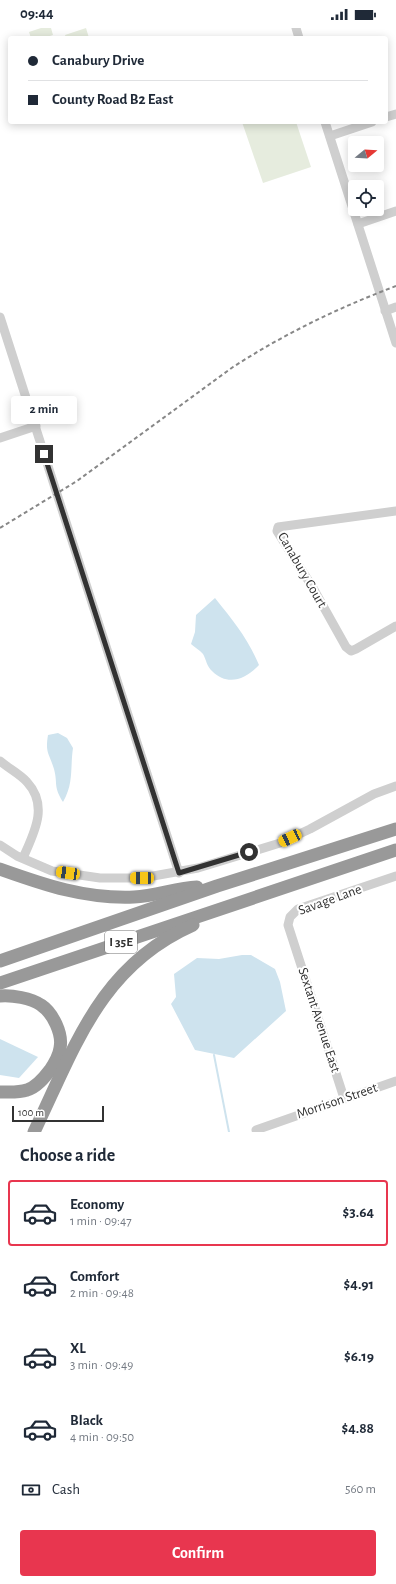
<!DOCTYPE html>
<meta charset="utf-8">
<style>
:root{--surface:#fff;--page:#f6f6f7;--text:#1f2937;--muted:#747a83;--line:#e0e1e3;--accent:#e8364f}
body{margin:0;font-family:"Alegreya Sans",sans-serif;background:var(--page);color:var(--text);height:100vh;display:flex;flex-direction:column;font-size:15px;white-space:nowrap}
*{box-sizing:border-box;margin:0}
p{font-size:13px;color:var(--muted)}
.icon{flex:none;width:22px;height:22px;fill:none;stroke:currentColor;stroke-width:2;stroke-linecap:round;stroke-linejoin:round}
.map{position:relative;height:1104px;overflow:hidden}
.panel{display:flex;flex-direction:column;background:var(--surface);flex:1}
.panel>*{flex:none}
.hud{position:absolute;left:8px;top:8px;width:380px;height:88px;border-radius:4px;box-shadow:0 2px 10px #0003;display:grid;align-content:center;height:88px;padding:0 20px;background:var(--surface)}
.needle{width:26px;rotate:72deg}
.fabs{position:absolute;left:348px;top:108px;display:grid;gap:8px}
.fabs a{display:grid;place-items:center;width:36px;height:36px;border-radius:4px;background:var(--surface);box-shadow:0 2px 10px #0003;font-size:20px}
.scale{position:absolute;left:12px;bottom:10px;width:92px;box-sizing:border-box;padding-left:4px;border:2px solid #323232;border-top:0;font-size:11px;line-height:14px;white-space:nowrap;color:#323232;-webkit-text-stroke:3px #fff;paint-order:stroke}
.end{position:absolute;width:18px;height:18px;margin:-9px;border:5px solid #323232;background:#fff;box-shadow:0 0 0 2px #fff}
.from{border-radius:50%}
.bubble{position:absolute;height:28px;border-radius:4px;background:var(--surface);box-shadow:0 2px 10px #0003;font-size:13px;font-weight:700;line-height:28px;text-align:center}
.car{position:absolute;width:12px;height:24px;margin:-12px -6px;border-radius:5px;box-shadow:0 0 3px 1px #0007;background:linear-gradient(#f5c518 24%,#345 0 40%,#f5c518 0 76%,#345 0 86%,#f5c518 0)}
.hud b{display:flex;align-items:center;gap:14px;height:38px;font-size:15px}
.hud b+b{border-top:1px solid var(--line)}
.hud i{width:10px;height:10px;background:var(--text)}
ul{padding:0;list-style:none}
li{display:flex;align-items:center;gap:12px;height:66px;margin:0 8px 6px;padding:0 12px;border:2px solid transparent;border-radius:4px}
li div{flex:1}
li b{display:block;font-size:15px}
li em{font-style:normal;font-weight:700}
li.current{border-color:var(--accent)}
li>.icon{width:36px;height:36px;stroke-width:1.5}
h2{padding:0 20px;font-size:18px;line-height:48px}
.pay{display:flex;align-items:center;gap:10px;height:44px;padding:0 20px;font-size:15px}
.pay p{margin-inline-start:auto}
.cta{display:flex;gap:8px;margin-top:auto;padding:8px 20px}
.cta a{flex:1;height:46px;border-radius:4px;background:var(--accent);color:#fff;font-size:16px;font-weight:700;line-height:46px;text-align:center}
.status{display:flex;justify-content:space-between;align-items:center;height:28px;padding:0 20px;background:var(--surface);direction:ltr}
.status svg{height:11px;fill:currentColor}
.map>svg:first-child{display:block}
.green{fill:#e6ecde}
.water{fill:#cee3ee}
.lines{fill:none;stroke-linecap:round;stroke-linejoin:round}
.stream{stroke:#cee3ee;stroke-width:2}
.minor{stroke:#cfcfcf;stroke-width:9}
.highway{stroke:#999;stroke-width:13}
.rail{stroke:#878787;stroke-width:2;stroke-dasharray:4 3;stroke-linecap:butt}
.route{stroke:#323232;stroke-width:5}
.labels{text-anchor:middle;dominant-baseline:central;stroke-width:4;stroke-linejoin:round;paint-order:stroke}
.shield{fill:#fff;stroke:#707070;stroke-width:1}
.shield-label{font-size:13px;font-weight:bold;fill:#323232}
.street-label{font-size:14px;fill:#323232;stroke:#fff}
</style>
<div class="status"><b>09:44</b><svg viewBox="0 0 49 12"><path d="M0 12V9h3v3zM5 12V6h3v6zM10 12V3h3v9zM15 12V0h3v12zM26 1h20v11H26zM47 4h2v5h-2z"/></svg></div>
<div class="map">
<svg width="396" height="1104" viewBox="0 0 396 1104">
<rect width="100%" height="100%" fill="#fff"/>
<g class="green">
<polygon points="41,0 51,0 53,7 43,10 31,10 29,4"/>
<polygon points="86,0 89,10 66,10 65,7"/>
<polygon points="242,94 296,94 311,139 263,155"/>
</g>
<g class="water">
<path d="M215,570c19,24 32,39 44,67 -13,14 -31,22 -47,6 -5,-4 -6,-12 -9,-17 -3,-4 -9,-7 -12,-10l4,-12 1,-17z"/>
<path d="M58,705l9,5 6,10c-3,20 1,35 -10,54 -10,-16 -5,-18 -9,-33 -5,-16 -9,-16 -6,-34z"/>
<polygon points="242,927 251,927 275,941 280,954 286,983 234,1030 195,1022 171,976 176,969 174,946 197,930 219,931"/>
<polygon points="0,1011 38,1029 19,1050 0,1047"/>
</g>
<g class="lines">
<polyline class="stream" points="214,1027 229,1104"/>
<g class="minor">
<polyline points="296,0 299,10"/>
<polyline points="386,89 396,86"/>
<polyline points="325,94 396,315"/>
<polyline points="330,108 372,94"/>
<polyline points="358,196 396,183"/>
<polyline points="385,283 396,279"/>
<polyline points="0,289 179,845"/>
<polyline points="0,410 36,398"/>
<polyline points="396,483 278,499 277,503 313,560 346,619 351,623 356,621 396,598"/>
<path d="M0,733c8,7 20,13 27,21 22,24 7,51 -4,76"/>
<polyline points="0,817 17,828 52,843 100,850 142,850 198,840 280,815 310,801 374,766 396,758"/>
<polyline points="344,1070 288,897 290,889 298,881 396,848"/>
<polyline points="256,1102 396,1053"/>
</g>
<g class="highway">
<path d="M0,841c45,16 85,30 134,28 22,-1 42,-9 63,-10"/>
<polyline points="0,933 217,858 396,801"/>
<polyline points="0,955 396,822"/>
<path d="M0,968c12,-1 31,2 41,9 12,8 22,29 19,43 -1,8 -6,16 -10,22 -6,8 -13,17 -23,20 -9,3 -18,2 -27,2"/>
<path d="M34,1104c41,-85 66,-166 159,-207"/>
</g>
<path class="rail" d="M0,500l77,-47 156,-114c53,-34 105,-59 163,-81"/>
</g>
<g class="lines">
<polyline class="route" points="44,426 179,845 249,824"/>
</g>
<g class="labels">
<rect class="shield" x="105" y="903" width="32" height="22" rx="3"/>
<g class="shield-label">
<text x="121" y="914">I 35E</text>
</g>
<g class="street-label">
<text transform="translate(302 542) rotate(60)">Canabury Court</text>
<text transform="translate(330 872) rotate(-20)">Savage Lane</text>
<text transform="translate(319 992) rotate(72)">Sextant Avenue East</text>
<text transform="translate(337 1073) rotate(-19)">Morrison Street</text>
</g>
</g>
</svg>
<div class="fabs">
<a><svg class="needle" viewBox="-14 -14 28 28"><path d="M0-13l5 13h-10z" fill="#e53935"/><path d="M0 13l5-13h-10z" fill="#747a83"/></svg></a>
<a><svg class="icon" aria-label="locate" viewBox="0 0 24 24"><circle cx="12" cy="12" r="6"/><path d="M12 2v4M12 18v4M2 12h4M18 12h4"/></svg></a>
</div>
<div class="scale">100 m</div>
<i class="end from" style="left:249px;top:824px"></i>
<i class="end" style="left:44px;top:426px"></i>
<div class="bubble" style="left:11px;top:368px;width:66px">2 min</div>
<i class="car" style="left:290px;top:810px;rotate:245deg"></i>
<i class="car" style="left:68px;top:845px;rotate:278deg"></i>
<i class="car" style="left:142px;top:850px;rotate:271deg"></i>
<div class="hud">
<b><i class="from"></i>Canabury Drive</b>
<b><i></i>County Road B2 East</b>
</div>
</div>
<section class="panel">
<h2>Choose a ride</h2>
<ul>
<li class="current"><svg class="icon" aria-label="car" viewBox="0 0 24 24"><path d="M5 17H2v-5l4-1 3-4h7l3 4 3 1v5h-3M9 17h6M6 11h13"/><circle cx="7" cy="17" r="2"/><circle cx="17" cy="17" r="2"/></svg><div><b>Economy</b><p>1 min · 09:47</p></div><em>$3.64</em></li>
<li><svg class="icon" aria-label="car" viewBox="0 0 24 24"><path d="M5 17H2v-5l4-1 3-4h7l3 4 3 1v5h-3M9 17h6M6 11h13"/><circle cx="7" cy="17" r="2"/><circle cx="17" cy="17" r="2"/></svg><div><b>Comfort</b><p>2 min · 09:48</p></div><em>$4.91</em></li>
<li><svg class="icon" aria-label="car" viewBox="0 0 24 24"><path d="M5 17H2v-5l4-1 3-4h7l3 4 3 1v5h-3M9 17h6M6 11h13"/><circle cx="7" cy="17" r="2"/><circle cx="17" cy="17" r="2"/></svg><div><b>XL</b><p>3 min · 09:49</p></div><em>$6.19</em></li>
<li><svg class="icon" aria-label="car" viewBox="0 0 24 24"><path d="M5 17H2v-5l4-1 3-4h7l3 4 3 1v5h-3M9 17h6M6 11h13"/><circle cx="7" cy="17" r="2"/><circle cx="17" cy="17" r="2"/></svg><div><b>Black</b><p>4 min · 09:50</p></div><em>$4.88</em></li>
</ul>
<div class="pay"><svg class="icon" aria-label="cash" viewBox="0 0 24 24"><path d="M3 7h18v10H3z"/><circle cx="12" cy="12" r="2"/></svg>Cash<p>560 m</p></div>
<div class="cta"><a>Confirm</a></div>
</section>
